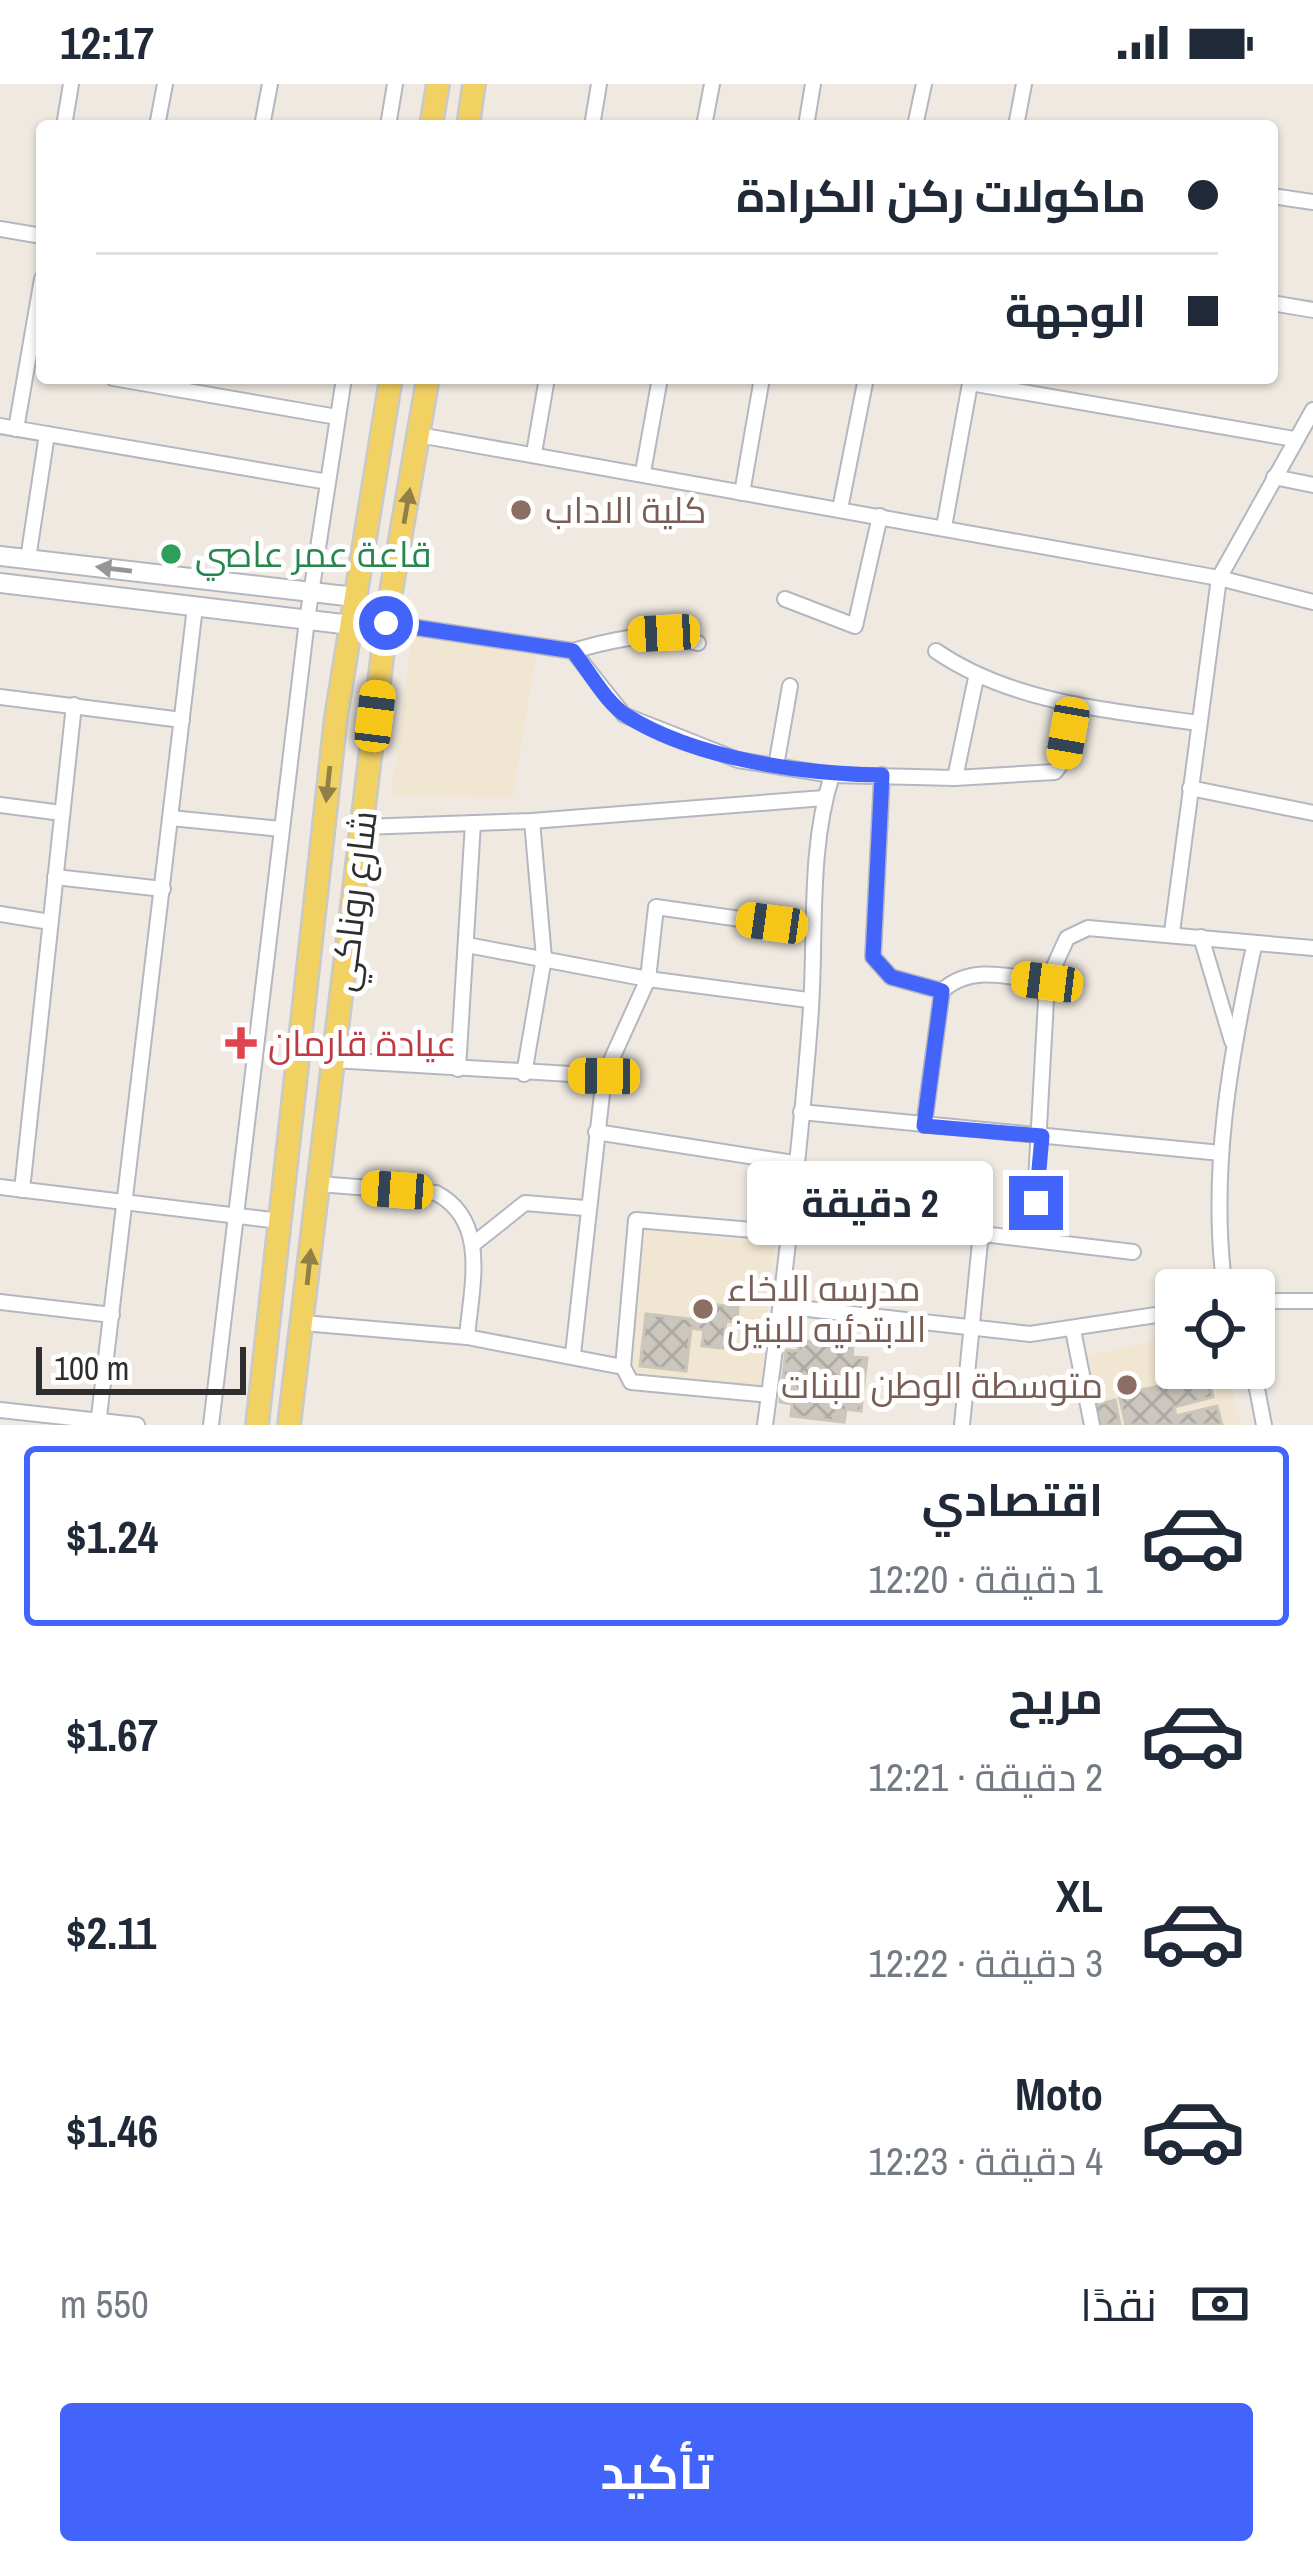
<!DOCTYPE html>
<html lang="ar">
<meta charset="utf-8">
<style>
:root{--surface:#fff;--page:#f6f6f7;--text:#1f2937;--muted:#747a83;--line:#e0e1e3;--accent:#4264fb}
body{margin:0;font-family:"Archivo Narrow",Cairo,sans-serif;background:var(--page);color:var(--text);direction:rtl;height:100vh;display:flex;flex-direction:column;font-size:45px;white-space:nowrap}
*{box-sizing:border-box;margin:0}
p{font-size:39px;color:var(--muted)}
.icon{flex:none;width:66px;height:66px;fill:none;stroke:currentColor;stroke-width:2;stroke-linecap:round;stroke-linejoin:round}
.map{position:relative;height:1341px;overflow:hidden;direction:ltr}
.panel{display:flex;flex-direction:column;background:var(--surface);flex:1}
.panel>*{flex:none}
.guide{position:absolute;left:36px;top:36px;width:1242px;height:264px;border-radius:12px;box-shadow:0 3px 9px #0004;direction:rtl;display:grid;align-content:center;height:264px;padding:0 60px;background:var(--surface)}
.tools{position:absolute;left:1155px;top:1185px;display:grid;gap:24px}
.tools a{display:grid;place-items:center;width:120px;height:120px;border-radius:12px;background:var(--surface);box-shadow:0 3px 9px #0004;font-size:60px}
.scale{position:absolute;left:36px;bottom:30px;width:210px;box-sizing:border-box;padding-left:12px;border:6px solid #2e2e2e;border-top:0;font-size:33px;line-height:42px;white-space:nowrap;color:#2e2e2e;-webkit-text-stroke:9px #fff;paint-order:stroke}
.end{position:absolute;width:54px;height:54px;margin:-27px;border:15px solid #4264fb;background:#fff;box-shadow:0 0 0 6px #fff}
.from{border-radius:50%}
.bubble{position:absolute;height:84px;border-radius:12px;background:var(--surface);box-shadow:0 3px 9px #0004;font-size:39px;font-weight:700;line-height:84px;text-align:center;direction:rtl}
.car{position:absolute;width:36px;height:72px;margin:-36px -18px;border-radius:15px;box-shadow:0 0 9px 3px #0007;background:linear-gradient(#f5c518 24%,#345 0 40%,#f5c518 0 76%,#345 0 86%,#f5c518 0)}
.guide b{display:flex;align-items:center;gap:42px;height:114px;font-size:45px}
.guide b+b{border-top:3px solid var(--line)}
.guide i{width:30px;height:30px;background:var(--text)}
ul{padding:21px 0 0;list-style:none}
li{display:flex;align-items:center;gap:36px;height:180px;margin:0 24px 18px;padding:0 36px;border:6px solid transparent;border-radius:12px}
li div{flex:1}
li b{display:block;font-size:45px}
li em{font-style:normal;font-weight:700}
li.current{border-color:var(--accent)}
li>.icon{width:108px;height:108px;stroke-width:1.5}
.pay{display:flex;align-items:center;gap:30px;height:132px;padding:0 60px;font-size:45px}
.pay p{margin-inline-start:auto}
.button{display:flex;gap:24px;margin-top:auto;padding:24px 60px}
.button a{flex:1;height:138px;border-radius:12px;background:var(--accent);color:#fff;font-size:48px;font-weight:700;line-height:138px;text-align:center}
.status{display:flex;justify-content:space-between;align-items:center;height:84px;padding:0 60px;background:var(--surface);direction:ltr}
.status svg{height:33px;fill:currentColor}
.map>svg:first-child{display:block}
.education{fill:#f0e6d1}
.building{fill:url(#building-cross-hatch);stroke:#cbc5ba;stroke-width:3}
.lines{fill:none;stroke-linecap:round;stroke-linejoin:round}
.street-casing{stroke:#b4b7c1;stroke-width:18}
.secondary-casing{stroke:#b4b7c1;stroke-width:22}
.primary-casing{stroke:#c9c9c9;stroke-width:26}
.street{stroke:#fff;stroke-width:14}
.secondary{stroke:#fff;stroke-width:18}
.primary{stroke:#f2d163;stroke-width:21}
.oneway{fill:#908048}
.oneway2{fill:#969696}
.route{stroke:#4264fb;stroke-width:15}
.education-dot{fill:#8d6e63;stroke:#fff;stroke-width:4.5}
.leisure-dot{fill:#2e9e5b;stroke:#fff;stroke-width:4.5}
.health-dot{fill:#e0444e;stroke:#fff;stroke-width:4.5}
.labels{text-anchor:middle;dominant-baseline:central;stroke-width:10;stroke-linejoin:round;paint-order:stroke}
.education-label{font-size:36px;fill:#785e54;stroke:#fff;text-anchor:start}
.leisure-label{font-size:36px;fill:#27864d;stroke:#fff;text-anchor:start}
.street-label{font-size:36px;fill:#2e2e2e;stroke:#fff}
.health-label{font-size:36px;fill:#be3a42;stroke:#fff;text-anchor:start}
</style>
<div class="status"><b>12:17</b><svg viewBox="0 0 49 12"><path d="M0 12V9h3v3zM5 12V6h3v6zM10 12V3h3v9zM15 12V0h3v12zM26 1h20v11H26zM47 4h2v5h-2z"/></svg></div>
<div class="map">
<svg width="1313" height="1341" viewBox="0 0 1313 1341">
<defs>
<pattern id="building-cross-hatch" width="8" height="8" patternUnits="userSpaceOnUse" patternTransform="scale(3)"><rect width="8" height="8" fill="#cbc7bf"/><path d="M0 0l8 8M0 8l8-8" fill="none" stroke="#afaba4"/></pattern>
</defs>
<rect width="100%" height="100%" fill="#efe9e1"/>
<g class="education">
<polygon points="412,553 536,570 513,714 391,712"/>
<polygon points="644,1145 774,1161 761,1303 632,1289"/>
<polygon points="1176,1252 1176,1284 1227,1284 1240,1341 1222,1341 1217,1322 1176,1332 1174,1323 1213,1313 1207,1291 1120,1311 1126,1341 1099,1341 1084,1273"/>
</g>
<g class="building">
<polygon points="709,1220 738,1223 737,1238 726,1237 723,1264 702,1262 704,1246 691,1244 686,1287 640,1282 646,1230 707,1237"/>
<polygon points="799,1256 853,1262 852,1273 867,1274 861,1327 846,1325 844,1338 791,1332 792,1320 780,1318 786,1266 798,1267"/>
<polygon points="1208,1291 1213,1313 1174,1323 1176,1332 1217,1322 1222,1341 1126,1341 1119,1311"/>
<polygon points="1115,1316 1120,1341 1099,1341 1095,1321"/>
</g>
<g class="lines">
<defs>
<g id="street">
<polyline points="64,42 71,0"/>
<polyline points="157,42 165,0"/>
<polyline points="262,42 270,0"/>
<polyline points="388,42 395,0"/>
<polyline points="592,42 599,0"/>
<polyline points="704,42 712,0"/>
<polyline points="806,42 813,0"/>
<polyline points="915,42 924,0"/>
<polyline points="1016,42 1024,0"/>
<polyline points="1272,112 1313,118"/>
<polyline points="0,145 42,152"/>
<polyline points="1272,219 1313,226"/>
<polyline points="113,294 337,333"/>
<polyline points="970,299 1294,355"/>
<polyline points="0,342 328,398"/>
<polyline points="16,345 42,195"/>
<polyline points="419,351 1219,494 1313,518"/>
<polyline points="534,369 547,294"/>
<polyline points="643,388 660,294"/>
<polyline points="1274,393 1313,401"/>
<polyline points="742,409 762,294"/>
<polyline points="840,425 866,294"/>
<polyline points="944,443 971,294"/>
<polyline points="28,475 47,350"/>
<polyline points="785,515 855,542 880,432"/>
<polyline points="386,539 573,567 624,631 738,676 832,691 955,694 1055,688 1063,677 1073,620"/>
<path d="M573,567c45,-13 79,-21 125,-8"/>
<path d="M936,567c76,52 172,59 262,72"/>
<polyline points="0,613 182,636"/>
<polyline points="776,682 790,602"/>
<polyline points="882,691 873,873 891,893 942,907"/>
<polyline points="955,694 976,594"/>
<polyline points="1190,704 1313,729"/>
<polyline points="0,721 62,729"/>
<polyline points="171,734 281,745"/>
<polyline points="362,743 532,737 824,714"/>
<polyline points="55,793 163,805"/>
<polyline points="0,830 50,838"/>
<polyline points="1172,848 1219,494 1313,326"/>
<polyline points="1201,853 1232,957"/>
<polyline points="467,861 648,895 808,916"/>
<polyline points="333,976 604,992"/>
<polyline points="458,985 473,739"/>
<polyline points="524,990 544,874 532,737"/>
<polyline points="801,1028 1221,1069"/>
<path d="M924,1041l18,-134c29,-27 69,-14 105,-9"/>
<polyline points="596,1048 794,1079"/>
<path d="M318,1100l118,9c54,28 35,95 31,144"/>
<polyline points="0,1103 280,1137"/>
<polyline points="22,1106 74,621"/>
<polyline points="941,1145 1133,1168"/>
<polyline points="1033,1152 1047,898 1067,854 1088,844 1313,864"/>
<polyline points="476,1158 525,1119 585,1124"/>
<path d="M1225,1206c-16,-115 5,-232 29,-344"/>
<polyline points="1254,1217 1313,1217"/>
<polyline points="0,1218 112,1231"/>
<polyline points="781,1222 1030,1250 1176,1228"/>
<polyline points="303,1239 467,1253 623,1283"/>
<polyline points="1073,1246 1092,1341"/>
<polyline points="573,1270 604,992 648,895 656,823 811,845"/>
<polyline points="1253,1284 1264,1341"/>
<polyline points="769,1311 631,1298 623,1283 636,1136 787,1149"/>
<polyline points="0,1326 137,1341"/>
<polyline points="98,1341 195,523"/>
<polyline points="211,1341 307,536 344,294"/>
<path d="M765,1341c18,-134 35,-269 45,-403 7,-81 -3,-168 22,-247"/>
<polyline points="962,1341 981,1148"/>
</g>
<g id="secondary">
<polyline points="0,472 355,513"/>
<polyline points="0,499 351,541"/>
</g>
<g id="primary">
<polyline points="431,42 438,0"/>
<polyline points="468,42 474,0"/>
<polyline points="257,1341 336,633 391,294"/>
<polyline points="289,1341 388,525 428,294"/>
</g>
</defs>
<use href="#street" class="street-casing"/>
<use href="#secondary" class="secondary-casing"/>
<use href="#primary" class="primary-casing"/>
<use href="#street" class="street"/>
<use href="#secondary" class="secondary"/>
<use href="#primary" class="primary"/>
</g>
<defs><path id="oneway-solid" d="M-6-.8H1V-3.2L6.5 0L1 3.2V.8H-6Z" transform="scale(3)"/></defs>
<g class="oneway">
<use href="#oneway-solid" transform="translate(407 422) rotate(-80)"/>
<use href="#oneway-solid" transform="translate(328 700) rotate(96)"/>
<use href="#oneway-solid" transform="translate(309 1183) rotate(-84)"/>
</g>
<use class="oneway2" href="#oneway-solid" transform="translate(114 485) rotate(-173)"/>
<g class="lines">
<path class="route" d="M386,539l187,28c15,19 33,52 54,65 69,43 175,58 255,59l-9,182 18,20 51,14 -18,135 118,10 -6,67"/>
</g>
<g class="education-dot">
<circle cx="521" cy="426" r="12"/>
<circle cx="703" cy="1225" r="12"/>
<circle cx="1127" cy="1301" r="12"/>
</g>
<circle class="leisure-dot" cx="171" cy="470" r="12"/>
<path class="health-dot" d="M235 941h12v12h12v12h-12v12h-12v-12h-12v-12h12z"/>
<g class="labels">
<g class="education-label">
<text x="545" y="426">كلية الاداب</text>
<text x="727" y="1204">مدرسه الاخاء<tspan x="727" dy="41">الابتدئيه للبنين</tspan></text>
<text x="1103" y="1301" text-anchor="end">متوسطة الوطن للبنات</text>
</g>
<g class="leisure-label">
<text x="195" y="470">قاعة عمر عاصي</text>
</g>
<g class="street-label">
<text transform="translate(353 817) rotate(-83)">شارع روناكي</text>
</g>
<g class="health-label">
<text x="268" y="959">عيادة قارمان</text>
</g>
</g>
</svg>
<div class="tools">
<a><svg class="icon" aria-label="locate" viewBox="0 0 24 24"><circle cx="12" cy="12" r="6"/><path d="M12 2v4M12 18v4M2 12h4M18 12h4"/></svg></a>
</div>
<div class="scale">100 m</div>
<i class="end from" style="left:386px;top:539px"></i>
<i class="end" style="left:1036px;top:1119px"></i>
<div class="bubble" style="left:747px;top:1077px;width:246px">2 دقيقة</div>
<i class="car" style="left:664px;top:549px;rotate:267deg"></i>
<i class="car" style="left:375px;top:632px;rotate:7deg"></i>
<i class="car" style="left:1068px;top:649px;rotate:190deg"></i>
<i class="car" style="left:772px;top:839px;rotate:278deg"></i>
<i class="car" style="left:1047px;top:898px;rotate:277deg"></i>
<i class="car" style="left:604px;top:992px;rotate:271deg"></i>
<i class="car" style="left:397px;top:1106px;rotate:274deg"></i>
<div class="guide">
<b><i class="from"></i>ماكولات ركن الكرادة</b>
<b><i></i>الوجهة</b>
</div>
</div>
<section class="panel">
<ul>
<li class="current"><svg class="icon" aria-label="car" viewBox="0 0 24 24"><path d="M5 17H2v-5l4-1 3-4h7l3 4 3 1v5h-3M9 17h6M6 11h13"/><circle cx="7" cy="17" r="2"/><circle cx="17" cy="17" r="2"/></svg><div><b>اقتصادي</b><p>1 دقيقة · 12:20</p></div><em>$1.24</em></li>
<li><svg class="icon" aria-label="car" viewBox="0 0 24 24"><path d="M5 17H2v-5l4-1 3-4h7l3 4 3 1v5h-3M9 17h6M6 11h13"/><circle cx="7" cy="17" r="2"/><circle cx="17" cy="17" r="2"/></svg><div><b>مريح</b><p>2 دقيقة · 12:21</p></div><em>$1.67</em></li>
<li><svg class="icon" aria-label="car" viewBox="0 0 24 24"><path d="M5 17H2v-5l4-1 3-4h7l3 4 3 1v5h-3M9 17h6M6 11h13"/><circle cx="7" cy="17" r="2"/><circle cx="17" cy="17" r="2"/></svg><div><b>XL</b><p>3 دقيقة · 12:22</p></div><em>$2.11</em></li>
<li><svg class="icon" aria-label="car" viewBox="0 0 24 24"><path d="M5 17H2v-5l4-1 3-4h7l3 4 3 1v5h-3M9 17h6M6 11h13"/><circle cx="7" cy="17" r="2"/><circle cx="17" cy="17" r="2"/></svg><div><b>Moto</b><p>4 دقيقة · 12:23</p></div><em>$1.46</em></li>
</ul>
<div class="pay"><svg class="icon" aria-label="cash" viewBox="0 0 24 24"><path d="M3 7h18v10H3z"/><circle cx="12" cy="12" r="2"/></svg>نقدًا<p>550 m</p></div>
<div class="button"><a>تأكيد</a></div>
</section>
